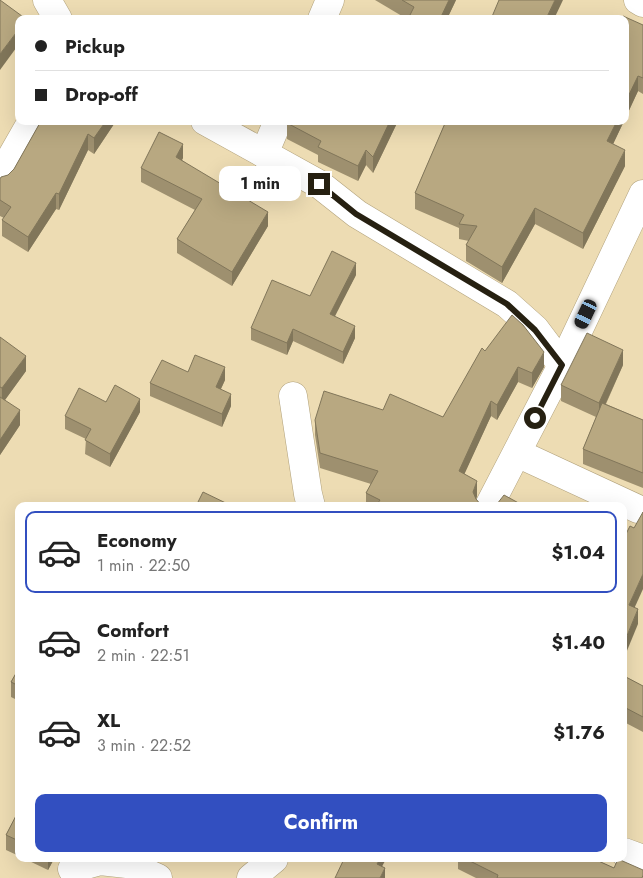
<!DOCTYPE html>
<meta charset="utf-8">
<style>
:root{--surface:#fff;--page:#f2f2f2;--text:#222;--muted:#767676;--line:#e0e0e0;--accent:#324fc0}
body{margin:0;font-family:Jost,sans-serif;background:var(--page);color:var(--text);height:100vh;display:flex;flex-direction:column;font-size:19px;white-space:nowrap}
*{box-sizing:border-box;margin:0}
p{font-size:16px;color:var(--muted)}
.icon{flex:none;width:28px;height:28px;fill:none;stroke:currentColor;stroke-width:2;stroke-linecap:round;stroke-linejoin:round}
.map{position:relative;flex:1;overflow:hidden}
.sheet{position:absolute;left:15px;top:502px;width:612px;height:360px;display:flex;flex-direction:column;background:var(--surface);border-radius:10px;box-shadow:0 5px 20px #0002}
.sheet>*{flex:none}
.guide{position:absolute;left:15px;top:15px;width:614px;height:110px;border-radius:10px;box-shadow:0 5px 20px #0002;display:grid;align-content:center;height:110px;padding:0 20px;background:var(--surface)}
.end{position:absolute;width:22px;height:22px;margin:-11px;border:6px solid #262011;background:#fff;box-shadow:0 0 0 2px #fff}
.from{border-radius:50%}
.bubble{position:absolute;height:35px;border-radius:10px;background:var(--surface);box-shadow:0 5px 20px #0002;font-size:16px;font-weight:700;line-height:35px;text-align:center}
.car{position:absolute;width:15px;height:30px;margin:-15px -8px;border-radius:6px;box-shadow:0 0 4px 1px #0007;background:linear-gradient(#222 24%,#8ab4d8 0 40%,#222 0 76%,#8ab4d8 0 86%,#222 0)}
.guide b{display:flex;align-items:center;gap:18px;height:48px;font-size:19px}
.guide b+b{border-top:1px solid var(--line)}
.guide i{width:12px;height:12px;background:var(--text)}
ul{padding:9px 0 0;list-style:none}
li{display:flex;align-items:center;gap:15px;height:82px;margin:0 10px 8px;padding:0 10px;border:2px solid transparent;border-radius:10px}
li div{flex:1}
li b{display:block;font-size:19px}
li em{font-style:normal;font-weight:700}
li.selected{border-color:var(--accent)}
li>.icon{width:45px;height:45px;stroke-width:1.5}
.cta{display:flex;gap:10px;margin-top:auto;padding:10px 20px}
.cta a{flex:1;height:58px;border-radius:10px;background:var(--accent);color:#fff;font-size:20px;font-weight:700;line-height:58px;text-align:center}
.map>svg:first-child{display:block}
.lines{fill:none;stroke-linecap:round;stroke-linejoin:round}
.street-casing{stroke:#b2a27c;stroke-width:29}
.street{stroke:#fff;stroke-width:28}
.wall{fill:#9e906f}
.shaded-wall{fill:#81765a}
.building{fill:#b8a881;stroke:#81765a}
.route{stroke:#262011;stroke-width:6}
</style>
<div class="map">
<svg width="643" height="878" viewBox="0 0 643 878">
<rect width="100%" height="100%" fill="#eddcb3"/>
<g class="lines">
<defs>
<g id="street">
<polyline points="47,0 58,19"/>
<polyline points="638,0 643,3"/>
<polyline points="322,19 330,0"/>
<polyline points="205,121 319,184 357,214 507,304 535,329 562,365"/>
<polyline points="264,154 278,121"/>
<polyline points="0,177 32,121"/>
<polyline points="293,396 308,494 311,506"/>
<polyline points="517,453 638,509"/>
<polyline points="489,506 562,365 643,194"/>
<polyline points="624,852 643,859"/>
<polyline points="72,869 100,861 127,864 158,878"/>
<polyline points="251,878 274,859"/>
</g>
</defs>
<use href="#street" class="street-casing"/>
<use href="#street" class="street"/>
</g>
<g class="wall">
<polygon points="375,0 456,0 447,19 407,19"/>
<polygon points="625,19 643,25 643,94 638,91 625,119"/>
<polygon points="41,121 116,121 94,154 88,150 59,210 56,209 28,252 2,236 2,220 4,218 0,216 0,179 8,175 14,169"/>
<polygon points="398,121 373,173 366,165 358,181 318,162 318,155 287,139 287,123"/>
<polygon points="446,121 624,121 613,144 625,166 583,249 535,224 502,283 466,261 466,245 469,241 459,239 459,228 415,209 415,193"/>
<polygon points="183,158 182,160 268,226 232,286 177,253 177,239 195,210 141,182 141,168"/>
<polygon points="356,275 334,316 355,338 343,364 293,341 287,355 251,340 251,328 310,296"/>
<polygon points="0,337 26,371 5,400 20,425 0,455"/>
<polygon points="485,351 544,367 532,388 518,382 497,420 491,416 464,474 477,496 476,499 481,505 488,506 366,506 366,493 371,484 320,468 315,435 315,420 383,410 443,417"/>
<polygon points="623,365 606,404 643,420 643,488 583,464 583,449 596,417 561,401 561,385"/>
<polygon points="188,372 225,380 221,389 231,406 222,427 150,396 150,383"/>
<polygon points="106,402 140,412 110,467 85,454 86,439 65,429 65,416"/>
<polygon points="19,668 19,701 11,697 11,682"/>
<polygon points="624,676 643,686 643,732 624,722"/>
<polygon points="19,810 19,856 6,850 6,835"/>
<polygon points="25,859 54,859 48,870"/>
<polygon points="458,859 594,859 614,868 643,878 476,878 458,869"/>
</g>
<g class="shaded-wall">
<polygon points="449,0 456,0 447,19 440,19"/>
<polygon points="555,0 563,0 554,19 546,19"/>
<polygon points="19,29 19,44 0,70 0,54"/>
<polygon points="638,76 638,91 625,119 625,103"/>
<polygon points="106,121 116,121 94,154 94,138"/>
<polygon points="390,121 398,121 373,173 373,157"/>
<polygon points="617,121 624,121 607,157 607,141"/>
<polygon points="88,134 88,150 59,210 59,194"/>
<polygon points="183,144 183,158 176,171 176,157"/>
<polygon points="366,150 366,165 358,181 358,166"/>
<polygon points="625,150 625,166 583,249 583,233"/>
<polygon points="56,193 56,209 28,252 28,237"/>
<polygon points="535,208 535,224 502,283 502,267"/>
<polygon points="268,212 268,226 232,286 232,272"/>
<polygon points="356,263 356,275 330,326 330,314"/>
<polygon points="355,326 355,338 343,364 343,352"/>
<polygon points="293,329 293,341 287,355 287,343"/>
<polygon points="623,350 623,365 599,418 599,403"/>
<polygon points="544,352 544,367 532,388 532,373"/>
<polygon points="26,356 26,371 2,404 2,388"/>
<polygon points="225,367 225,380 216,399 216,387"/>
<polygon points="518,367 518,382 497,420 497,405"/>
<polygon points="231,394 231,406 222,427 222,414"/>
<polygon points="140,399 140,412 110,467 110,454"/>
<polygon points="491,401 491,416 459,486 459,471"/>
<polygon points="20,410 20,425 0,455 0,440"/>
<polygon points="477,481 477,496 474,506 473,492"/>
<polygon points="643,574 643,589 629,620 629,605"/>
<polygon points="638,609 638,624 624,658 624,643"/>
<polygon points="48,859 54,859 48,870"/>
<polygon points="380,859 386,859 377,876 377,864"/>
<polygon points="385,868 385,878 380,878"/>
</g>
<g class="building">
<polygon points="0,0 26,19 19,19 19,29 0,54"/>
<polygon points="402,0 449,0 440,19 408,19 414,7"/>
<polygon points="499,0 555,0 546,19 491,19"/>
<polygon points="623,16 643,25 643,78 638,76 625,103 625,19 622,19"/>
<polygon points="41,121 106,121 94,138 88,134 59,194 56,193 28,237 2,220 11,207 0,200 0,179 1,177 8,175 14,169"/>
<polygon points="288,121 390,121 373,157 366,150 358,166 318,147 321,141 287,123"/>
<polygon points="446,121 617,121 607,141 625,150 583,233 535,208 502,267 466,245 477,226 459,224 464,215 415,193"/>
<polygon points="159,132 183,144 176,157 268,212 232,272 177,239 202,199 141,168"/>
<polygon points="332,251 356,263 330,314 355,326 343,352 293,329 287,343 251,328 272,280 310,296"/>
<polygon points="512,315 523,325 544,352 532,373 518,367 497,405 491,401 459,471 477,481 473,492 476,499 481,505 488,506 376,506 380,500 366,493 378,471 320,453 315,420 324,391 383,410 390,394 443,417 482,348 485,351"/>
<polygon points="587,333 623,350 599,403 561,385"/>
<polygon points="0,337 26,356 2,388 0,387"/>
<polygon points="195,355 225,367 216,387 231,394 222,414 150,383 162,360 188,372"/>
<polygon points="115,385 140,399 110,454 85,440 91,429 65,416 79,388 106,402"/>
<polygon points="0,397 20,410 0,440"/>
<polygon points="602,403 643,420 643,473 583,449"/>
<polygon points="203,492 232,506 196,506"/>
<polygon points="504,495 524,506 490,506 497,504"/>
<polygon points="643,512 643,574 629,605 638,609 624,643 624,538 630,526 634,528"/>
<polygon points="19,668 19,686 11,682"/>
<polygon points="624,676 643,686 643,717 624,707"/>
<polygon points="19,810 19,841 6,835"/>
<polygon points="344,859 380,859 377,864 385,868 380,878 335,878"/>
<polygon points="466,859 594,859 614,868 618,859 643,870 643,875 642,878 497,878 498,875"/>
</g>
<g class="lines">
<polyline class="route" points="319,184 356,214 507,304 535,330 562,365 535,418"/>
</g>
</svg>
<i class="end from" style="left:535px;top:418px"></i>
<i class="end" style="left:319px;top:184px"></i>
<div class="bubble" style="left:219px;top:166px;width:82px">1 min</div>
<i class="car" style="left:586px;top:314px;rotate:205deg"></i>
<div class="guide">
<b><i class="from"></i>Pickup</b>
<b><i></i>Drop-off</b>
</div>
<section class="sheet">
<ul>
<li class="selected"><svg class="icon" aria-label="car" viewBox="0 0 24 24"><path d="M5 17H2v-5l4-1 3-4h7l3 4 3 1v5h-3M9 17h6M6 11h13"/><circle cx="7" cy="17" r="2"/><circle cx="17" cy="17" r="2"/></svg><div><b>Economy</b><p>1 min · 22:50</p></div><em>$1.04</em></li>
<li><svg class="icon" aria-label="car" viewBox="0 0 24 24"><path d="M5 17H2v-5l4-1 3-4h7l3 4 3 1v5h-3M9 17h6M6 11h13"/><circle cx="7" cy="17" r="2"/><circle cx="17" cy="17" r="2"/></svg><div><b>Comfort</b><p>2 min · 22:51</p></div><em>$1.40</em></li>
<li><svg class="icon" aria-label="car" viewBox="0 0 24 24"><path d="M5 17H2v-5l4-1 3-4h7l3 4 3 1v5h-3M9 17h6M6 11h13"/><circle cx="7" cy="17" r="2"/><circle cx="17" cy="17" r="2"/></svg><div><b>XL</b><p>3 min · 22:52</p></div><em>$1.76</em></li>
</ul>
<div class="cta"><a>Confirm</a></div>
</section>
</div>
